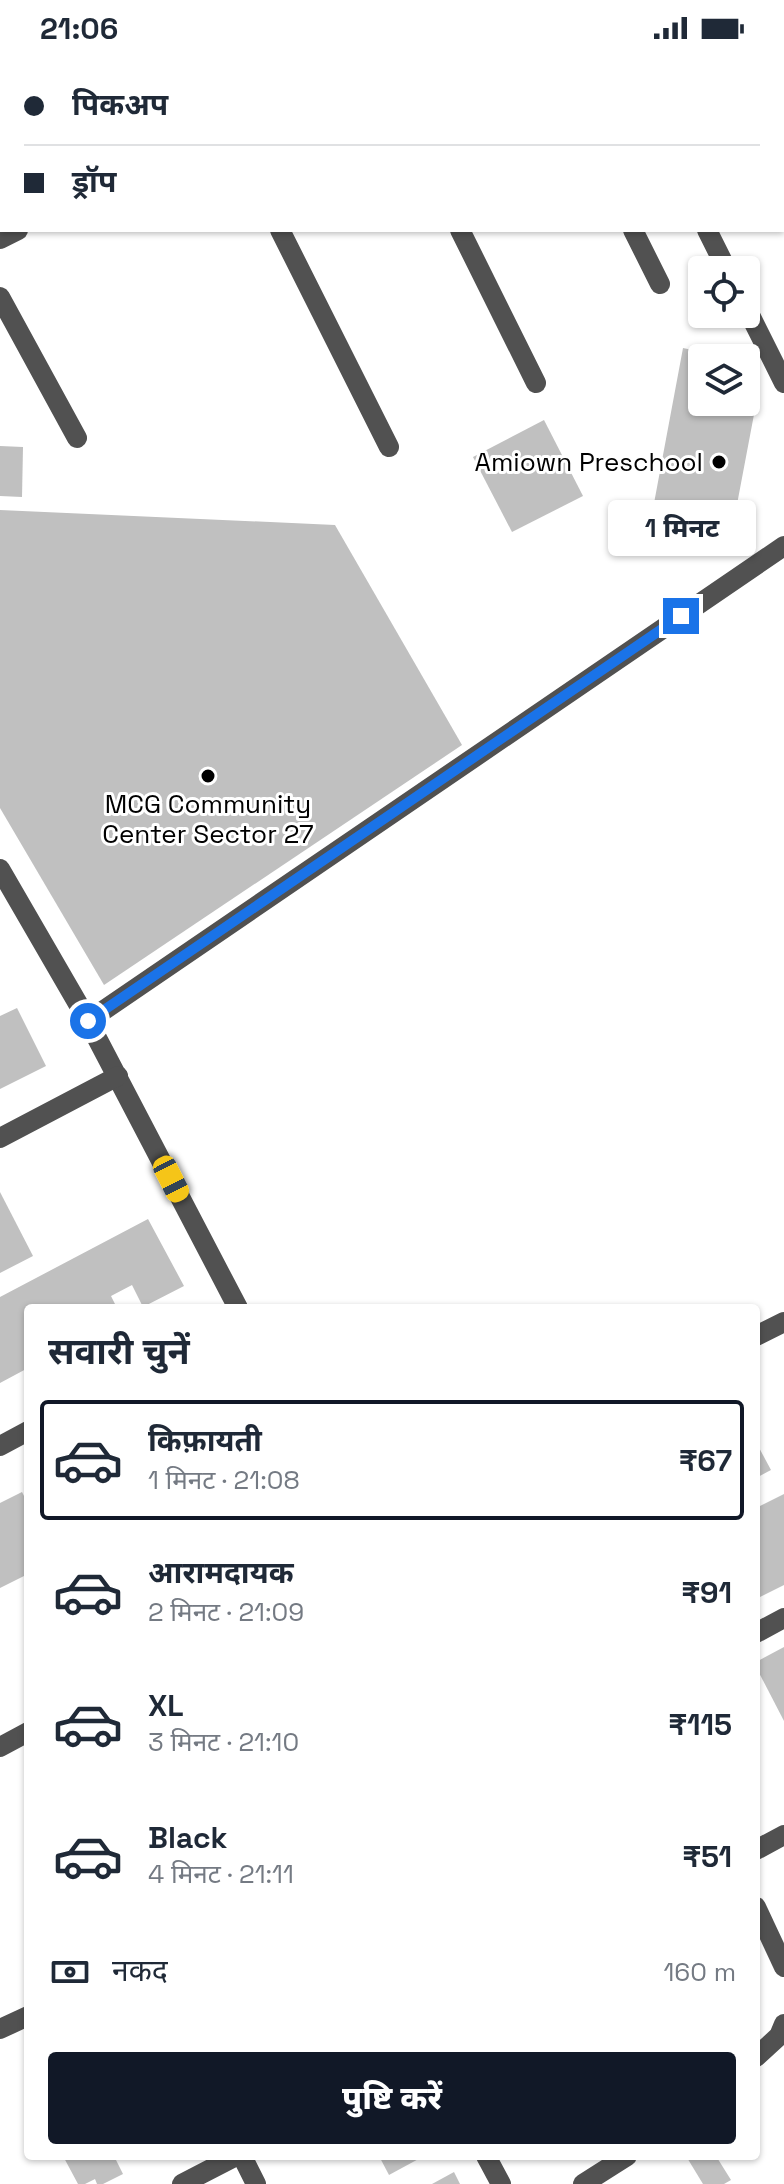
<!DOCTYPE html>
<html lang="hi">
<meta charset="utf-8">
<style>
:root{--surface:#fff;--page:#f2f2f3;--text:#1f2937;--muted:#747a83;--line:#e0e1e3;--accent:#111827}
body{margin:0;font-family:"Space Grotesk","Noto Sans Devanagari",sans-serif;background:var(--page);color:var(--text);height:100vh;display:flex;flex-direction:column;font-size:30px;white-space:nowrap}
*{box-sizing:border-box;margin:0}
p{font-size:26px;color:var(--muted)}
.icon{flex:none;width:44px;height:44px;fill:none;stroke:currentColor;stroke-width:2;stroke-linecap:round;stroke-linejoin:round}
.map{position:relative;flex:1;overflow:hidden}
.details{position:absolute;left:24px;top:1248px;width:736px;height:856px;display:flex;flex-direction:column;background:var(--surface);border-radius:8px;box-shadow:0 2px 6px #0004}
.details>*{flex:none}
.banner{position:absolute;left:0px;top:0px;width:784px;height:176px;box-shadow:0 2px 6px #0004;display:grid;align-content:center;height:176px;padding:0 24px;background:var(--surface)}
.buttons{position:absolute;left:688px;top:200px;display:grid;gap:16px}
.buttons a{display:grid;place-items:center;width:72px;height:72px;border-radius:8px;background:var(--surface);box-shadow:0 2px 6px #0004;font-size:40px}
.end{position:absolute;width:36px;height:36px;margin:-18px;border:10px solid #1a73e8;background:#fff;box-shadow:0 0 0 4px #fff}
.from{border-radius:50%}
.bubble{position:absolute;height:56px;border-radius:8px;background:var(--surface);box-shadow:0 2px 6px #0004;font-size:26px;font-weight:800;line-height:56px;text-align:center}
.car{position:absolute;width:24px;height:48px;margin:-24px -12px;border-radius:10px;box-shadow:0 0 6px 2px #0007;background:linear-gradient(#f5c518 24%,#345 0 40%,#f5c518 0 76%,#345 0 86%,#f5c518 0)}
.banner b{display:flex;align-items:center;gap:28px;height:76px;font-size:30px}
.banner b+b{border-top:2px solid var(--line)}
.banner i{width:20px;height:20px;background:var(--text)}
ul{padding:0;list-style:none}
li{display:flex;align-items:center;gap:24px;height:120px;margin:0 16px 12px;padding:0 8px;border:4px solid transparent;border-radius:8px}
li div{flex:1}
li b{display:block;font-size:30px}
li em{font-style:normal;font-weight:800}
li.active{border-color:var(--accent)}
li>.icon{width:72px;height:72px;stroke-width:1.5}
h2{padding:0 24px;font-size:36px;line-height:96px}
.pay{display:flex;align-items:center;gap:20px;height:88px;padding:0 24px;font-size:30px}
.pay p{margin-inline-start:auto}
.action{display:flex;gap:16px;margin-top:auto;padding:16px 24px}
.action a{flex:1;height:92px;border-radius:8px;background:var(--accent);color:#fff;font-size:32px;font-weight:800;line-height:92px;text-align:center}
.status{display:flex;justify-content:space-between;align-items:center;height:56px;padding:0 40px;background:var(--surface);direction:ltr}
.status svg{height:22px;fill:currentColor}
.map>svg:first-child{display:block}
.building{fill:#c0c0c0}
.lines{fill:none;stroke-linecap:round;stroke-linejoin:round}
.minor{stroke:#515151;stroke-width:20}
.route{stroke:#1a73e8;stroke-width:10}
.poi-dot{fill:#000;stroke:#fff;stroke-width:3}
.labels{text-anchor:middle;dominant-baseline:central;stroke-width:6;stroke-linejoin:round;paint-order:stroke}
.poi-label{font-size:26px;fill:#000;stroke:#fff;text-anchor:end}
</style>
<div class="status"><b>21:06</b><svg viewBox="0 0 49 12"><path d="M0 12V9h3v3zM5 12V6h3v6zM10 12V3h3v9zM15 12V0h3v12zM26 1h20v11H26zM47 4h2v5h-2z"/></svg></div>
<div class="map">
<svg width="784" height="2128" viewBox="0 0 784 2128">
<rect width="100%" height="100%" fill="#fff"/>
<g class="building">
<polygon points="683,292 725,301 702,302 702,346 746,346 746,311 759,332 735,459 716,471 652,458"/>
<polygon points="544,364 583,440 512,476 473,401"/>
<polygon points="0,390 23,391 22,441 0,440"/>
<polygon points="0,454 335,469 462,689 104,929 0,752"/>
<polygon points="17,952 46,1010 0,1033 0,960"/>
<polygon points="0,1136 33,1200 0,1217"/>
<polygon points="148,1163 184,1230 143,1251 132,1229 111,1240 117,1252 28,1252 28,1312 0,1327 0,1241"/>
<polygon points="756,1386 771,1414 756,1422"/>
<polygon points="22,1436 28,1448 28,1518 0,1532 0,1447"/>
<polygon points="784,1438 784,1529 756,1543 756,1452"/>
<polygon points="784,1591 784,1665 756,1611 756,1606"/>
<polygon points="63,2100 114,2100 123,2118 103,2128 97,2128 95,2123 85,2128 78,2128"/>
<polygon points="379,2100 424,2100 389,2119"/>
<polygon points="686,2100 716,2100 731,2124 724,2128 703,2128"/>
<polygon points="454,2116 460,2128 432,2128"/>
</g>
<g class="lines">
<g class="minor">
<polyline points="374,0 375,2"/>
<polyline points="545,0 546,2"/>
<polyline points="350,2 354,0"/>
<polyline points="280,174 389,391"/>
<polyline points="460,174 536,327"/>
<polyline points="633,174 660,228"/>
<polyline points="707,174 727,214"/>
<polyline points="0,183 18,174"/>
<polyline points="0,241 77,382"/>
<polyline points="746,251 784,327"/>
<polyline points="0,813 88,965 238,1252"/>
<polyline points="88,965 784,490"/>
<polyline points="0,1082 118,1020"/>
<polyline points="756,1280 784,1266"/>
<polyline points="0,1390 28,1375"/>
<polyline points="756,1577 784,1562"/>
<polyline points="0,1691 28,1676"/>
<polyline points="756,1794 784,1779"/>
<polyline points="756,1851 784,1911"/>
<polyline points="0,1973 28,1960"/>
<polyline points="756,2001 779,1980 784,1968"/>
<polyline points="242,2100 256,2128"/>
<polyline points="486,2100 501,2128"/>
<polyline points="182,2128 236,2100"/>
<polyline points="583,2128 627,2100"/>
</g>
</g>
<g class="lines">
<polyline class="route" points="88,965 681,560"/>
</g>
<g class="poi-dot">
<circle cx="719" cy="406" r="8"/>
<circle cx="208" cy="720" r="8"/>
</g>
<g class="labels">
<g class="poi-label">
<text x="703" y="406">Amiown Preschool</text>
<text x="208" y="748" text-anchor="middle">MCG Community<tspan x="208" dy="30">Center Sector 27</tspan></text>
</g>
</g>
</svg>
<div class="buttons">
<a><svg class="icon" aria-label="locate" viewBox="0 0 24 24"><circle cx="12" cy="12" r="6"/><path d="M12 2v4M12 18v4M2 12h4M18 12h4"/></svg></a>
<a><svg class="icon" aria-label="layers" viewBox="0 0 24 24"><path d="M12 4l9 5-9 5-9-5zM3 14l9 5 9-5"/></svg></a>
</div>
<i class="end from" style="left:88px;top:965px"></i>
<i class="end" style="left:681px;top:560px"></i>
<div class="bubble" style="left:608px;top:444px;width:148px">1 मिनट</div>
<i class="car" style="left:171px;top:1123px;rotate:153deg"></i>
<div class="banner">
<b><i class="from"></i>पिकअप</b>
<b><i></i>ड्रॉप</b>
</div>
<section class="details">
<h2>सवारी चुनें</h2>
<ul>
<li class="active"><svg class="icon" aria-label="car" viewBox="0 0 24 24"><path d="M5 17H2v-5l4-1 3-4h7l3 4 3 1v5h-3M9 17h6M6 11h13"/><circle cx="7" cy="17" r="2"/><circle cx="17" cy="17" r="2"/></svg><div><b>किफ़ायती</b><p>1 मिनट · 21:08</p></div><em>₹67</em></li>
<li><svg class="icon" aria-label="car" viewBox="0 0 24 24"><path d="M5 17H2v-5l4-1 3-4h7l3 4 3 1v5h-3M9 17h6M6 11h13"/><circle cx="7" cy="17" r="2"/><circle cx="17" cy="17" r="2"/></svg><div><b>आरामदायक</b><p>2 मिनट · 21:09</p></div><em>₹91</em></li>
<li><svg class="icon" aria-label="car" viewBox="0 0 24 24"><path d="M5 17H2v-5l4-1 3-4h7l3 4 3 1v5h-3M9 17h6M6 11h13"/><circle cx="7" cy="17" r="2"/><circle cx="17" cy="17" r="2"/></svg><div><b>XL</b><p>3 मिनट · 21:10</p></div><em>₹115</em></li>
<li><svg class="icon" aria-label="car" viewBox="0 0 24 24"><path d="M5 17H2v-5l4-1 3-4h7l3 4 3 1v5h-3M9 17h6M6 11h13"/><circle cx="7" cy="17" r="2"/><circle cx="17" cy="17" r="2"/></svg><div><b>Black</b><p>4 मिनट · 21:11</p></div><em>₹51</em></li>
</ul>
<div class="pay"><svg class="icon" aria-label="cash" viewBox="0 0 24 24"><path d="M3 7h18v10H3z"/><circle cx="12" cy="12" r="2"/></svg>नकद<p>160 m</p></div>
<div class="action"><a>पुष्टि करें</a></div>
</section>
</div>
